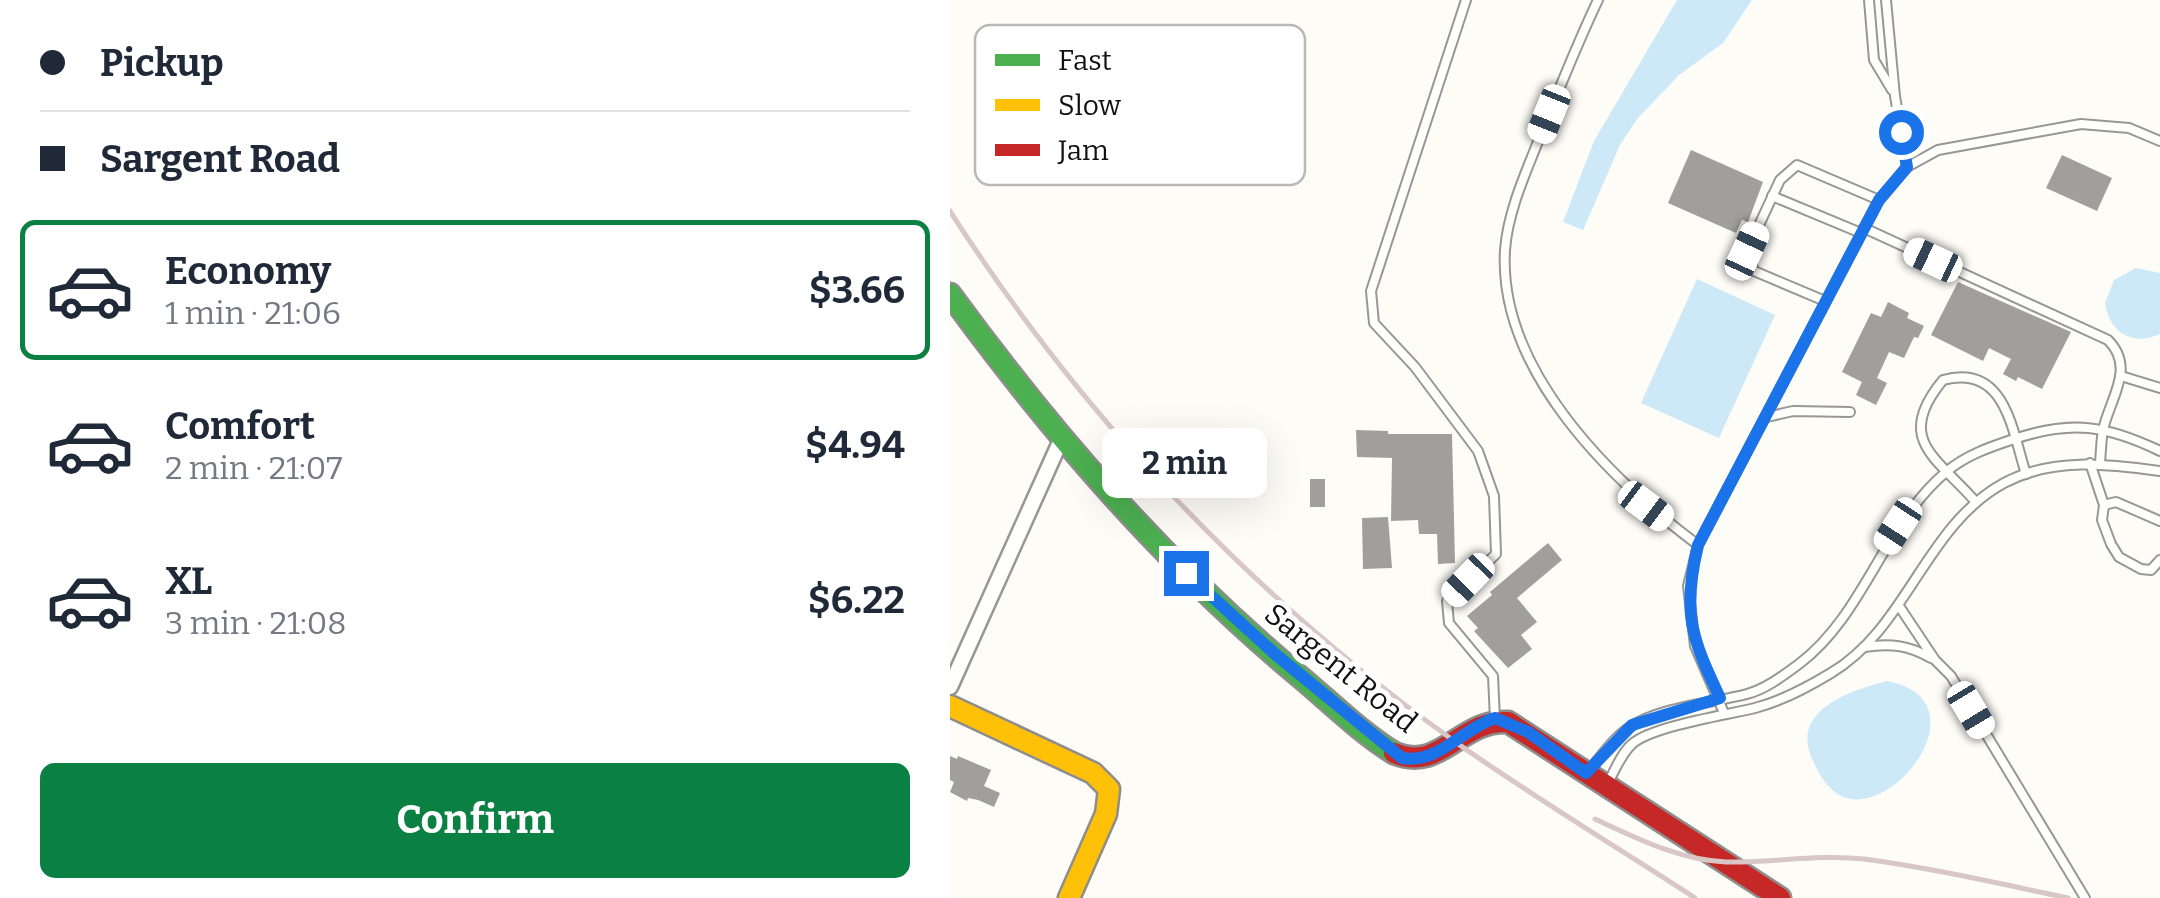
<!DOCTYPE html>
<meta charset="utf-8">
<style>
:root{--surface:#fff;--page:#f6f6f7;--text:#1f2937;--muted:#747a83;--line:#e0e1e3;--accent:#0b8043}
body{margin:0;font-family:Bitter,serif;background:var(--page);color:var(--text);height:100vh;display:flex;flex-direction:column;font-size:38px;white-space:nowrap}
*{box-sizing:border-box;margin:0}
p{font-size:32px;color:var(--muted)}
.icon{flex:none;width:55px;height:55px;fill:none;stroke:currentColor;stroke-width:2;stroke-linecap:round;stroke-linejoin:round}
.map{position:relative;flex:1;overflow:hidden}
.side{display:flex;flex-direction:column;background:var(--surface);width:950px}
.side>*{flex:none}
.guide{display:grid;align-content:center;height:220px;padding:0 40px;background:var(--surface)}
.end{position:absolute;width:45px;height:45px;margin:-22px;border:12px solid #1a73e8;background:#fff;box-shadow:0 0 0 5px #fff}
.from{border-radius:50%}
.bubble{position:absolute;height:70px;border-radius:15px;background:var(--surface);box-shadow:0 10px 40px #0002;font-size:32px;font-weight:700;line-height:70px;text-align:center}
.car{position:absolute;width:30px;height:60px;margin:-30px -15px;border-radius:12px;box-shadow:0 0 8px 2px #0007;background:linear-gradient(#fff 24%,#345 0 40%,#fff 0 76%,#345 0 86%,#fff 0)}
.guide b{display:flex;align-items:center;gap:35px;height:95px;font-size:38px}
.guide b+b{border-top:2px solid var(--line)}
.guide i{width:25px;height:25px;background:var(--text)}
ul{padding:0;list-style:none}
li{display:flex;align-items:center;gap:30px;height:140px;margin:0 20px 15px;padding:0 20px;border:5px solid transparent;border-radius:15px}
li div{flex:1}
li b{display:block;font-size:38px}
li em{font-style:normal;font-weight:700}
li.current{border-color:var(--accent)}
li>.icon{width:90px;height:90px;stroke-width:1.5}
.button{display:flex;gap:20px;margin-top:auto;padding:20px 40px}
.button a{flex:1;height:115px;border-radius:15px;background:var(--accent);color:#fff;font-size:40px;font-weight:700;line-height:115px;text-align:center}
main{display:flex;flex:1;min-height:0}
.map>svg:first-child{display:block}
.water{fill:#cde8f7}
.building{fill:#a19f9c}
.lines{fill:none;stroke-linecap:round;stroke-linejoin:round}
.lane-casing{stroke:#979795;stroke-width:12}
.street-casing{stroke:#979795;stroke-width:19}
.fast-casing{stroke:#8e8d8b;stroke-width:25}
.slow-casing{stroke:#8e8d8b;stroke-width:25}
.jam-casing{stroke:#8e8d8b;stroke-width:25}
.lane{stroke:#fffffe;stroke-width:8}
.street{stroke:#fffffe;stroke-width:14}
.fast{stroke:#4caf50;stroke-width:20}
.slow{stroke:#ffc107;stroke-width:20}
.jam{stroke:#c62828;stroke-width:20}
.rail{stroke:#d9c6c7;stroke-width:5}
.route{stroke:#1a73e8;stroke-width:12}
.labels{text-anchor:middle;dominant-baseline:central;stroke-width:10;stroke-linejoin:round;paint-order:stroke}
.street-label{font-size:30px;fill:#111;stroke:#fff}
.key{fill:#fff;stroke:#b8b8b8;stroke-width:2.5}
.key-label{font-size:28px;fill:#111}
</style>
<main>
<section class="side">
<div class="guide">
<b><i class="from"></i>Pickup</b>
<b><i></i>Sargent Road</b>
</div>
<ul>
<li class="current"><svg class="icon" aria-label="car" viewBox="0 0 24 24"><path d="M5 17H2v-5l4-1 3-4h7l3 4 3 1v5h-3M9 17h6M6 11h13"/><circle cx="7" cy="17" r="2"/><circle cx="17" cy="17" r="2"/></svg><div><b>Economy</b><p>1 min · 21:06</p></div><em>$3.66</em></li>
<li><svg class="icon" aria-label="car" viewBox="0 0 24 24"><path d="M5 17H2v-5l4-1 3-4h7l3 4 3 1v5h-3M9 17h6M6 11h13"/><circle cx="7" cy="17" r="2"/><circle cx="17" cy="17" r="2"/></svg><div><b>Comfort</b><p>2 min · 21:07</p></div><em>$4.94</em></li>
<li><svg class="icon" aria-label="car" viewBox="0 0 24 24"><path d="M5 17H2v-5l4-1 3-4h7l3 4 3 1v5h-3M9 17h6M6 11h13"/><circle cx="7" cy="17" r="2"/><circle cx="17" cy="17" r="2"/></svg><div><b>XL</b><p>3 min · 21:08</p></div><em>$6.22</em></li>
</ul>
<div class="button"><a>Confirm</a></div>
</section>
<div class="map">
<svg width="1210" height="898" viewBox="0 0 1210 898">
<rect width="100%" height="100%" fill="#fdfcf7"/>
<g class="water">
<polygon points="727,0 802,0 773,43 729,75 687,119 670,145 633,230 613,222 644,141"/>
<path d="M1186,268l24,5v61c-28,13 -51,-2 -55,-31l9,-23z"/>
<polygon points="747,279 825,315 769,438 691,403"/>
<path d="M937,681c98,19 7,140 -46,115 -14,-7 -22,-22 -28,-35 -24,-50 35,-70 74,-80z"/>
</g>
<g class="building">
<polygon points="741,150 813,182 798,222 792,220 786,233 718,203"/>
<polygon points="1112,155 1162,178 1147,211 1096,188"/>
<polygon points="1008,282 1121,332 1092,389 1068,377 1066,381 1053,374 1061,359 1039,348 1033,361 981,335"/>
<polygon points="938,302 959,313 957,318 974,326 968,338 964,337 954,358 939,352 927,378 937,383 926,405 906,395 912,382 892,372 921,313 931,317"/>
<polygon points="406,430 438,431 438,434 502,434 505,563 488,564 487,534 469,534 468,520 441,521 442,458 407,457"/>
<rect x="360" y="479" width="15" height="28"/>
<polygon points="438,517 442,568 413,569 412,518"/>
<polygon points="598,543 612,560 567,598 587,622 571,635 582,649 558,668 524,631 528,628 517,616 542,595 540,592"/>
<polygon points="0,756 7,759 8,756 41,770 34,786 50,793 44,807 28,800 18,798 17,801 0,792 4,782 0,780"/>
</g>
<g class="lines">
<defs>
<g id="lane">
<polyline points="516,0 421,291 424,323 465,367 528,451 544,496 546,554 497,601 499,623 543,676 545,719"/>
<path d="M648,0c-21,44 -39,89 -57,134 -14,36 -33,76 -36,116 -7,120 105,229 193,295"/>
<polyline points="919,0 924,60 942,90"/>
<polyline points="936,0 945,96 957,167"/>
<polyline points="822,196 911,233"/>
<path d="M914,228l244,112c28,28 2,58 -5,90 -2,11 -2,22 -3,33"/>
<polyline points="875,301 804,271 797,251 830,180 847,165 929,200"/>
<polyline points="1171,376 1210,388"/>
<polyline points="817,417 843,411 900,412"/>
<polyline points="1140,463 1154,505 1152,520 1161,544 1169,557 1191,569 1201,570 1210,560"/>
<path d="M1025,501c-39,-44 -81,-62 -32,-121 63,-17 69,51 83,94"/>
<polyline points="1154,505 1166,502 1210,521"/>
<polyline points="949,606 985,660 1001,676 1135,898"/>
<path d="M914,647c26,-4 44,-2 67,11"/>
<polyline points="774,713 745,646 738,586 748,545 929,200 957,167 988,150 1131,124 1179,128 1210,141"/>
<path d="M638,771c13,-14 26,-34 42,-44 30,-20 82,-24 117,-33 19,-5 37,-19 52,-30 66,-50 84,-139 147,-192 20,-17 44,-25 68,-33 58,-19 92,-14 146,12"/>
<path d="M658,783c7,-13 13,-29 24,-39 20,-18 95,-29 123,-36 27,-7 53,-21 76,-35 77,-46 94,-147 173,-190 49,-26 103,-19 156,-12"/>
</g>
<polyline id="street" points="0,687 111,440"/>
<path id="fast" d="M0,294c103,141 215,270 349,382 30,25 61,56 95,77"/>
<polyline id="slow" points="0,706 143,773 159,789 156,814 119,898"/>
<path id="jam" d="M444,753c47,20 66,-34 114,-31l272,176"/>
</defs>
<use href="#lane" class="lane-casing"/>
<use href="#street" class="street-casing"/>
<use href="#fast" class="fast-casing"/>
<use href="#slow" class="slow-casing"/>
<use href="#jam" class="jam-casing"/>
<use href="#lane" class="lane"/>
<use href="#street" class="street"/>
<use href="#fast" class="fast"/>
<use href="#slow" class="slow"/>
<use href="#jam" class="jam"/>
<g class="rail">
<path d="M0,211c132,206 304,387 504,530 78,55 161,105 241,157"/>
<path d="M645,819c41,19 84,41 131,43 46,1 92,-8 138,-3 68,9 137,25 204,39"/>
</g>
</g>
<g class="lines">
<path class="route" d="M236,573l89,81 127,104c35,7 60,-29 93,-40l33,14 58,41 46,-48 88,-27c-29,-61 -38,-86 -22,-153l181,-345 28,-33 -6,-35"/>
</g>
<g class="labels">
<g class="street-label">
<text transform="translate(391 668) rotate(39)">Sargent Road</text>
</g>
</g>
<rect x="25" y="25" width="330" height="160" rx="15" class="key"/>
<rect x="45" y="54" width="45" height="12" fill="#4caf50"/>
<rect x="45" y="99" width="45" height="12" fill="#ffc107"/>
<rect x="45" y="144" width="45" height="12" fill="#c62828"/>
<g class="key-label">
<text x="108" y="70">Fast</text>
<text x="108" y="115">Slow</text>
<text x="108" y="160">Jam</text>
</g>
</svg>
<i class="end from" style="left:951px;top:132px"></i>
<i class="end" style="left:236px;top:573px"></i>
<div class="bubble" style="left:152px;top:428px;width:165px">2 min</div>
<i class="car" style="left:599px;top:114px;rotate:202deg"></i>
<i class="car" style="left:797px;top:251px;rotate:25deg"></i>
<i class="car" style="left:983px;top:260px;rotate:295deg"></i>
<i class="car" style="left:696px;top:506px;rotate:127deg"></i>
<i class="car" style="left:948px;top:526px;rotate:213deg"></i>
<i class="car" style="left:518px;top:580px;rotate:224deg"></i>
<i class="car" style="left:1021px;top:710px;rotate:149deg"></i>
</div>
</main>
